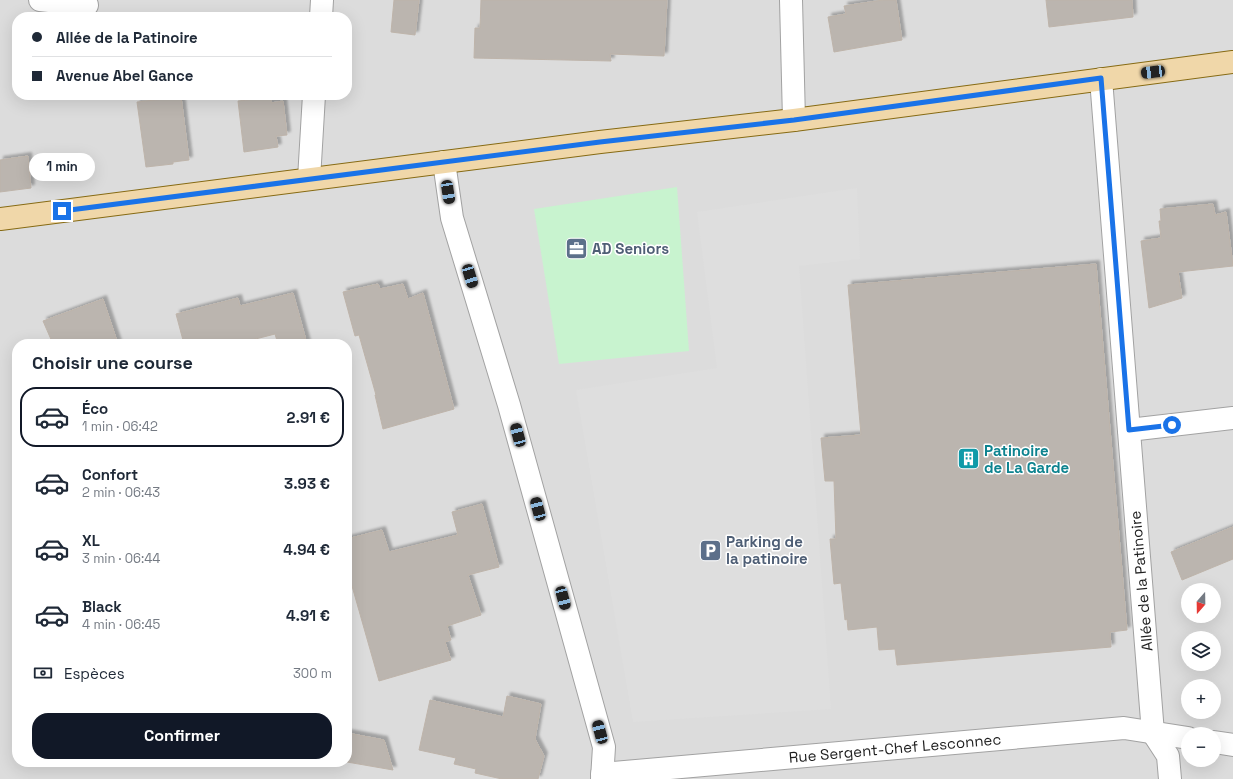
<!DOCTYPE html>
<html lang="fr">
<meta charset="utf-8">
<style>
:root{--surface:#fff;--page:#f6f6f7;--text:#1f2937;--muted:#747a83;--line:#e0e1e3;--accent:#111827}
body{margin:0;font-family:"Space Grotesk",sans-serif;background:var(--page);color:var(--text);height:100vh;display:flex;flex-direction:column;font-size:15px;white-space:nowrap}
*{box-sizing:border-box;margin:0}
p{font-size:13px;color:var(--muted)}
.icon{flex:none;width:22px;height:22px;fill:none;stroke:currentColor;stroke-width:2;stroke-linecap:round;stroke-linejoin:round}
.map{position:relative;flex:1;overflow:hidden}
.drawer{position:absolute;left:12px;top:339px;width:340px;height:428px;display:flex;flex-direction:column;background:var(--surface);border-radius:16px;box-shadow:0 4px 16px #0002}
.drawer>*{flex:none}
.hud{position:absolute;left:12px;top:12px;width:340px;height:88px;border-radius:16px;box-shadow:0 4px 16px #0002;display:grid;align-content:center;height:88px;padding:0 20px;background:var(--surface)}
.needle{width:26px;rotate:200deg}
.fabs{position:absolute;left:1181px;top:583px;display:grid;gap:8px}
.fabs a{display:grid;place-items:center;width:40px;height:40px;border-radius:50%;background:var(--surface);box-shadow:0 4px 16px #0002;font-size:20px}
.end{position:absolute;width:18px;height:18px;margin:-9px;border:5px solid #1a73e8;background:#fff;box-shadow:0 0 0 2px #fff}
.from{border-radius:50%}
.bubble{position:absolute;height:28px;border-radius:14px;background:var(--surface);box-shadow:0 4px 16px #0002;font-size:13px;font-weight:800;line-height:28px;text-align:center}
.car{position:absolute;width:12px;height:24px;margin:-12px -6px;border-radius:5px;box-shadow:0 0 3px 1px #0007;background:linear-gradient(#222 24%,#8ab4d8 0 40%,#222 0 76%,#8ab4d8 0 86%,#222 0)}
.hud b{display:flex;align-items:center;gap:14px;height:38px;font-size:15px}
.hud b+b{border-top:1px solid var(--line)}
.hud i{width:10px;height:10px;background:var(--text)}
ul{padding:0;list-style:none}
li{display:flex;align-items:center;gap:12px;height:60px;margin:0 8px 6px;padding:0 12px;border:2px solid transparent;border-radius:16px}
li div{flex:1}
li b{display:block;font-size:15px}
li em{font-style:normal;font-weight:800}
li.selected{border-color:var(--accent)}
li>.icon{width:36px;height:36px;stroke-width:1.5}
h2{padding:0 20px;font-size:18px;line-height:48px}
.pay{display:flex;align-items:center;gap:10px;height:44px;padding:0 20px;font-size:15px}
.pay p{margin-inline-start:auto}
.cta{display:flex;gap:8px;margin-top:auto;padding:8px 20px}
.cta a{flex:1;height:46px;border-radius:16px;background:var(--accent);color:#fff;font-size:16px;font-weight:800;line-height:46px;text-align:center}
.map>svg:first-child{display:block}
.residential{fill:#dcdcdc;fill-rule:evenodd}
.park{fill:#c8f3cf}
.parking{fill:#dedede}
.building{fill:#bbb5af;stroke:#beb4aa;filter:url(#shadow)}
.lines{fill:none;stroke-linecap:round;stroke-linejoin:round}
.minor-casing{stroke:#a2a2a2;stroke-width:24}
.major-casing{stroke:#866a13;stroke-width:24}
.minor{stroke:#fff;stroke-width:22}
.major{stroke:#f0d7a9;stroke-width:22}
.route{stroke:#1a73e8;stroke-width:5}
.labels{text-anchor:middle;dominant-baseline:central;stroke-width:3;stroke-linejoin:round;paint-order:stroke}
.service-label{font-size:15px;font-weight:bold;fill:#4e5e75;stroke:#fff;text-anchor:start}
.culture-label{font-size:15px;font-weight:bold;fill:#0d838f;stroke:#fff;text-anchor:start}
.street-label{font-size:15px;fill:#1e1e1e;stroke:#fff}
</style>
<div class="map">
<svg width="1233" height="779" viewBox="0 0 1233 779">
<defs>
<filter id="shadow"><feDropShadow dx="3.5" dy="-3.5" stdDeviation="1" flood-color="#0004"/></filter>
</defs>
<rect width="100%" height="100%" fill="#eeece6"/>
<path class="residential" d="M0,0h1233v779h-1233zM17,17h330v78h-330zM17,344h330v418h-330zM1188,590h26v26h-26zM1188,638h26v26h-26zM1188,686h26v26h-26zM1188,734h26v26h-26z"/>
<polygon class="park" points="677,187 689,351 559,364 534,209"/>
<polygon class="parking" points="857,188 860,259 799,266 831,709 633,722 576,390 717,368 697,212"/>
<g class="building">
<polygon points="394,0 419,0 415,35 391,32"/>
<polygon points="481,0 667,0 664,56 610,54 611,61 474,58 475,28 480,28"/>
<polygon points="883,0 896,0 902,40 834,52 828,17 846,14 844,6"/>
<polygon points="1046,0 1132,0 1133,17 1049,27"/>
<polygon points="181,97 189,160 173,162 173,164 146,167 137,102"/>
<polygon points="271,97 271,103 283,101 287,135 276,136 278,147 244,152 238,101"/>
<polygon points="28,156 31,188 0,192 0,160"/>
<polygon points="1213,204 1215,215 1226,212 1233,266 1178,272 1182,298 1149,308 1141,241 1161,238 1159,221 1161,221 1160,209"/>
<polygon points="1096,264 1127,630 1110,632 1111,647 897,665 895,649 879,650 877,627 848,630 847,619 845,620 841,583 834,584 830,539 836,539 834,481 825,481 821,438 861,435 848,285"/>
<polygon points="378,284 380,289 403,284 408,299 423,293 454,409 383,429 375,395 376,395 359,335 355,336 343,292"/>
<polygon points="293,293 307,344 278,344 275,334 236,344 184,344 176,314 238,298 240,306"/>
<polygon points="103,299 118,344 53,344 43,321"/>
<polygon points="482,504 499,567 468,575 481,615 447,626 451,640 445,642 451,660 379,681 352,586 347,588 347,539 382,530 389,552 458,535 452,512"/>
<polygon points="1233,527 1233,559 1182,580 1171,552"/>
<polygon points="507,696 541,704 535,739 544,756 538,779 502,779 475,773 476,769 454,764 456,758 419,750 430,700 503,717"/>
<polygon points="347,733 384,740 393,770 347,762"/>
</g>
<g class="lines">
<defs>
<g id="minor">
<polyline points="40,0 87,5"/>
<polyline points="791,0 794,120"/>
<polyline points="321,17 322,0"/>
<polyline points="1101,79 1153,733 1168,756 1170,779"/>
<polyline points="444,162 452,218 509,405 604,747 602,779"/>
<polyline points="309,179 314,95"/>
<polyline points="1129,430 1233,418"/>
<polyline points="1214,742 1233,745"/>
<polyline points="602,774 1124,728 1188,738"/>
</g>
<polyline id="major" points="0,219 600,142 794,120 1233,62"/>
</defs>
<use href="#minor" class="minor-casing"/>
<use href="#major" class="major-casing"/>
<use href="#minor" class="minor"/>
<use href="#major" class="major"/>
</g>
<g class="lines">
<polyline class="route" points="62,211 600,142 794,120 1101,78 1129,430 1172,425"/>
</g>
<defs>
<symbol id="office-square" viewBox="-11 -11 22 22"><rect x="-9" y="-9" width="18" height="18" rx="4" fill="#5c6f8a" stroke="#fff"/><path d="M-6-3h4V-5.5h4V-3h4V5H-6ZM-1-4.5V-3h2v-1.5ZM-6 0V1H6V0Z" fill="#fff"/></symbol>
<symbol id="building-square" viewBox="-11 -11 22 22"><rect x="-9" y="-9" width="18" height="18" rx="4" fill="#0f9aa8" stroke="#fff"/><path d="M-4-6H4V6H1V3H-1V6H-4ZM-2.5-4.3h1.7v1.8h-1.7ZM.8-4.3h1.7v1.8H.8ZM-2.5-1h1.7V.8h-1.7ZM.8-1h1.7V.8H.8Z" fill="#fff"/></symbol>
<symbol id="parking-square" viewBox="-11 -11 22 22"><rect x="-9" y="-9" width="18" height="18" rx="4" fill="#5c6f8a" stroke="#fff"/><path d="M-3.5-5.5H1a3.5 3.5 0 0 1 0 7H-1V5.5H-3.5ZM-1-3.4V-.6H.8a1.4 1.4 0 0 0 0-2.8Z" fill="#fff"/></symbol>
</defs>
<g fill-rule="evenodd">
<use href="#office-square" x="564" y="236" width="25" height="25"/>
<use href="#building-square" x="956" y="446" width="25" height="25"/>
<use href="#parking-square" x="698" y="538" width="25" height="25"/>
</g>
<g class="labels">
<g class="service-label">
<text x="592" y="248">AD Seniors</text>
<text x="726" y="541">Parking de<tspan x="726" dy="17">la patinoire</tspan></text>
</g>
<g class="culture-label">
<text x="984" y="450">Patinoire<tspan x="984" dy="17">de La Garde</tspan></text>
</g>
<g class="street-label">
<text transform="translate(1141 581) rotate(-95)">Allée de la Patinoire</text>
<text transform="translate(895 748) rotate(-5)">Rue Sergent-Chef Lesconnec</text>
</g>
</g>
</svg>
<div class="fabs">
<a><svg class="needle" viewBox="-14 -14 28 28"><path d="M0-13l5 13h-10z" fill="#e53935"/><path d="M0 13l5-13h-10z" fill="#747a83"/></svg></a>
<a><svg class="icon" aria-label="layers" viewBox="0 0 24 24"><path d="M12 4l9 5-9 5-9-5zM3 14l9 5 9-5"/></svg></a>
<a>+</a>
<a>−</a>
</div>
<i class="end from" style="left:1172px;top:425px"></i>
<i class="end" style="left:62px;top:211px"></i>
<div class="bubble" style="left:29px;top:153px;width:66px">1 min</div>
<i class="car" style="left:1153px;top:72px;rotate:263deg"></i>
<i class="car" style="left:448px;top:192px;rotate:171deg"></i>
<i class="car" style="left:470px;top:276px;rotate:163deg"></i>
<i class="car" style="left:518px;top:435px;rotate:345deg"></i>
<i class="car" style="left:538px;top:509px;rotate:345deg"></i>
<i class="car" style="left:563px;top:598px;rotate:165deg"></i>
<i class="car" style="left:600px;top:732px;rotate:345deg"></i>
<div class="hud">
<b><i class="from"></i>Allée de la Patinoire</b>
<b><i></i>Avenue Abel Gance</b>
</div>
<section class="drawer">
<h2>Choisir une course</h2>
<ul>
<li class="selected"><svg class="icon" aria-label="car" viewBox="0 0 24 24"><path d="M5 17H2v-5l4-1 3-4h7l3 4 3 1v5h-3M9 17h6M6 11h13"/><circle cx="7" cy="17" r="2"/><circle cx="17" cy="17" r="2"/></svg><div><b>Éco</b><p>1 min · 06:42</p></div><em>2.91 €</em></li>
<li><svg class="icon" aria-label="car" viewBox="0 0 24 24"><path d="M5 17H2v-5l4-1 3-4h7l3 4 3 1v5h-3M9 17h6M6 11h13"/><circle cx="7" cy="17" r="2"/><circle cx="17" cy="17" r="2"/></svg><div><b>Confort</b><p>2 min · 06:43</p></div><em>3.93 €</em></li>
<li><svg class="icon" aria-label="car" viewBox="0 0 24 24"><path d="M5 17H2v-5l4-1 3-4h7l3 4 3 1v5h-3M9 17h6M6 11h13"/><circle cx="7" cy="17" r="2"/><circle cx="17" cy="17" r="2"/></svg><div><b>XL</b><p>3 min · 06:44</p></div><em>4.94 €</em></li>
<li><svg class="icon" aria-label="car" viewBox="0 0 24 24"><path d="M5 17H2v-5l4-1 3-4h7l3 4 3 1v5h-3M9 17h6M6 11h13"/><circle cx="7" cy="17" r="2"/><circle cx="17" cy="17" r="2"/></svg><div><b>Black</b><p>4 min · 06:45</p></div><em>4.91 €</em></li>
</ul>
<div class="pay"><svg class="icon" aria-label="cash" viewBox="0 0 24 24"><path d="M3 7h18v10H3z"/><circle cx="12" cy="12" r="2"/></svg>Espèces<p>300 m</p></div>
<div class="cta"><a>Confirmer</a></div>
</section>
</div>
